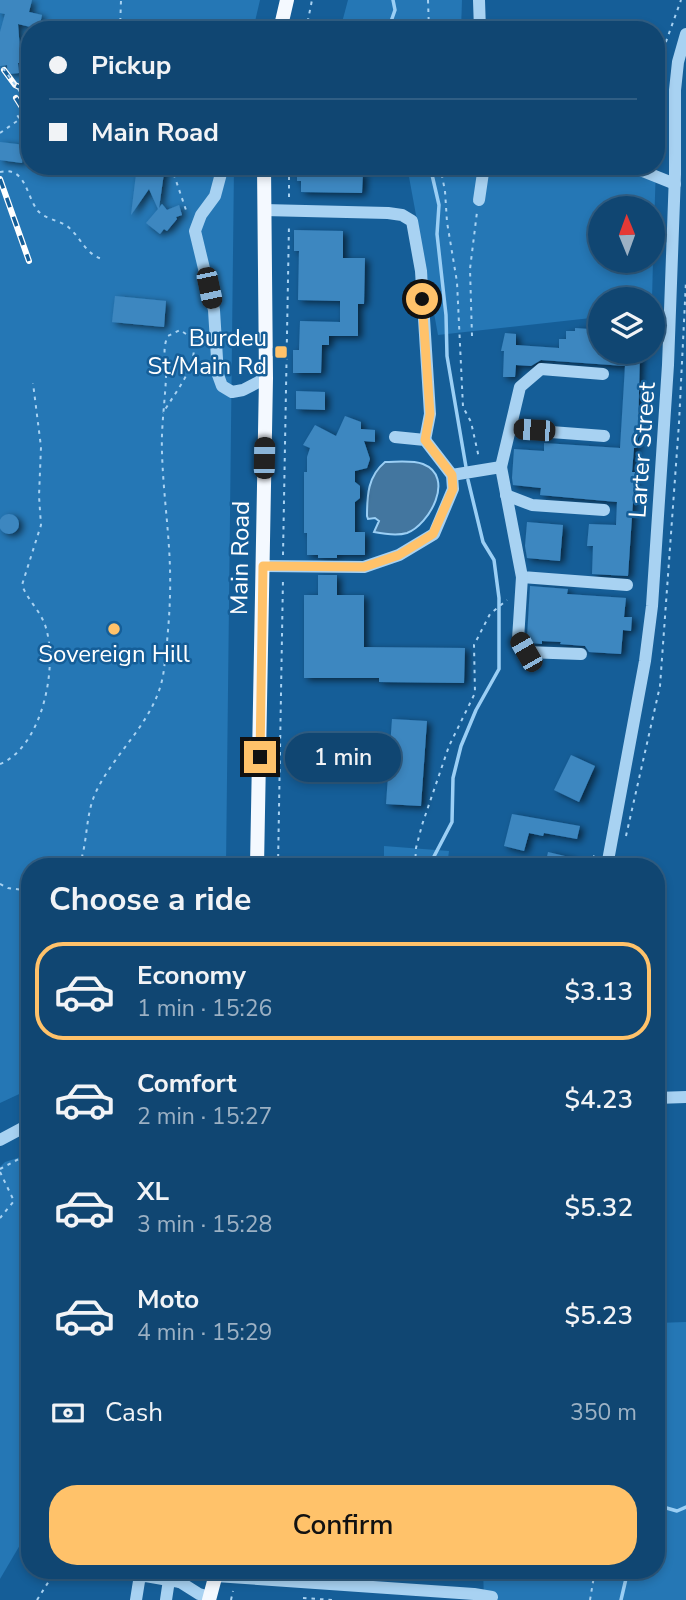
<!DOCTYPE html>
<meta charset="utf-8">
<style>
:root{--surface:#104672;--page:#1e507a;--text:#f1f3f6;--muted:#9cb1c4;--line:#305e84;--accent:#ffc26a}
body{margin:0;font-family:"Nunito Sans",sans-serif;background:var(--page);color:var(--text);height:100vh;display:flex;flex-direction:column;font-size:26px;white-space:nowrap}
*{box-sizing:border-box;margin:0}
p{font-size:23px;color:var(--muted)}
.icon{flex:none;width:38px;height:38px;fill:none;stroke:currentColor;stroke-width:2;stroke-linecap:round;stroke-linejoin:round}
.map{position:relative;flex:1;overflow:hidden}
.drawer{position:absolute;left:21px;top:858px;width:644px;height:721px;display:flex;flex-direction:column;background:var(--surface);border-radius:28px;box-shadow:0 4px 10px #0003,0 0 0 2px var(--line)}
.drawer>*{flex:none}
.top-card{position:absolute;left:21px;top:21px;width:644px;height:154px;border-radius:28px;box-shadow:0 4px 10px #0003,0 0 0 2px var(--line);display:grid;align-content:center;height:154px;padding:0 28px;background:var(--surface)}
.needle{width:46px;rotate:359deg}
.buttons{position:absolute;left:588px;top:196px;display:grid;gap:14px}
.buttons a{display:grid;place-items:center;width:77px;height:77px;border-radius:50%;background:var(--surface);box-shadow:0 4px 10px #0003,0 0 0 2px var(--line);font-size:35px}
.end{position:absolute;width:32px;height:32px;margin:-16px;border:9px solid #ffc26a;background:#111;box-shadow:0 0 0 4px #111}
.from{border-radius:50%}
.bubble{position:absolute;height:49px;border-radius:24px;background:var(--surface);box-shadow:0 4px 10px #0003,0 0 0 2px var(--line);font-size:23px;font-weight:600;line-height:49px;text-align:center}
.car{position:absolute;width:21px;height:42px;margin:-21px -10px;border-radius:9px;box-shadow:0 0 5px 2px #0007;background:linear-gradient(#222 24%,#8ab4d8 0 40%,#222 0 76%,#8ab4d8 0 86%,#222 0)}
.top-card b{display:flex;align-items:center;gap:24px;height:66px;font-size:26px}
.top-card b+b{border-top:2px solid var(--line)}
.top-card i{width:18px;height:18px;background:var(--text)}
ul{padding:0;list-style:none}
li{display:flex;align-items:center;gap:21px;height:98px;margin:0 14px 10px;padding:0 14px;border:4px solid transparent;border-radius:28px}
li div{flex:1}
li b{display:block;font-size:26px}
li em{font-style:normal;font-weight:600}
li.active{border-color:var(--accent)}
li>.icon{width:63px;height:63px;stroke-width:1.5}
h2{padding:0 28px;font-size:32px;line-height:84px}
.pay{display:flex;align-items:center;gap:18px;height:77px;padding:0 28px;font-size:26px}
.pay p{margin-inline-start:auto}
.primary-button{display:flex;gap:14px;margin-top:auto;padding:14px 28px}
.primary-button a{flex:1;height:80px;border-radius:28px;background:var(--accent);color:#111;font-size:28px;font-weight:600;line-height:80px;text-align:center}
.map>svg:first-child{display:block}
.green{fill:#2577b5}
.water{fill:#43769f;stroke:#9bcff5;stroke-width:2}
.lines{fill:none;stroke-linecap:round;stroke-linejoin:round}
.stream{stroke:#9bcff5;stroke-width:3.5}
.building{fill:#3e87c0;filter:url(#shadow)}
.path{stroke:#a8d2f2;stroke-width:2;stroke-dasharray:3.5 5;stroke-linecap:butt}
.minor{stroke:#a8d2f2;stroke-width:12}
.major{stroke:#f4f9ff;stroke-width:14}
.rail-casing{stroke:#fff;stroke-width:6}
.rail{stroke:#155e98;stroke-width:3.5;stroke-dasharray:10;stroke-linecap:butt}
.path-bridge{stroke:#a8d2f2;stroke-width:2;stroke-dasharray:3.5 5;stroke-linecap:butt}
.route{stroke:#ffc26a;stroke-width:9}
.poi-dot{fill:#ffc26a;stroke:#155e98;stroke-width:2.5}
.labels{text-anchor:middle;dominant-baseline:central;stroke-width:5;stroke-linejoin:round;paint-order:stroke}
.poi-label{font-size:24px;fill:#fff;stroke:#155e98;text-anchor:end}
.street-label{font-size:24px;fill:#fff;stroke:#155e98}
</style>
<div class="map">
<svg width="686" height="1600" viewBox="0 0 686 1600">
<defs>
<filter id="shadow"><feDropShadow dx="4" dy="2.5" stdDeviation="3.5" flood-color="#0009"/></filter>
</defs>
<rect width="100%" height="100%" fill="#155e98"/>
<g class="green">
<polygon points="0,0 260,0 253,30 30,30 30,166 234,166 226,866 30,866 30,1089 0,1103"/>
<polygon points="348,0 462,0 461,30 340,30"/>
<polygon points="407,166 656,166 653,257 653,208 600,208 600,261 653,261 652,299 600,299 600,317 438,335"/>
<polygon points="384,846 449,851 447,866 384,866"/>
<polygon points="30,1154 30,1528 0,1579 0,1167 5,1162"/>
<polygon points="686,1322 686,1600 484,1600 483,1570 656,1570 656,1323"/>
</g>
<path class="water" d="M385,462c12,0 27,-2 38,2 33,13 6,61 -16,69 -10,3 -23,1 -33,-1l5,-11 -4,-3 -7,1 -1,-3c0,-21 1,-40 18,-54z"/>
<g class="lines">
<g class="stream">
<polyline points="388,30 395,10 393,0"/>
<polyline points="656,144 660,145"/>
<polyline points="430,166 439,205 437,234 446,315 447,356 466,467"/>
<polyline points="429,866 452,822 453,778 461,746 476,710 499,669 499,598 494,560 483,542 468,480"/>
<polyline points="656,1505 677,1511 686,1507"/>
<polyline points="621,1600 628,1570"/>
</g>
</g>
<g class="building">
<polygon points="0,0 32,0 29,12 42,15 39,29 18,24 21,63 18,63 19,73 8,74 7,65 0,66 0,32 5,14 0,13"/>
<polygon points="0,142 25,145 22,163 0,160"/>
<polygon points="137,166 165,166 159,208 162,204 167,210 179,205 182,215 176,217 177,219 167,231 164,229 160,234 146,223 158,209 149,189 131,215"/>
<polygon points="297,172 363,173 362,193 301,192 301,181 297,181"/>
<polygon points="294,230 343,231 343,258 365,258 364,304 358,304 358,336 329,336 329,345 322,345 321,373 293,373 293,350 299,350 300,321 340,322 340,301 298,300 299,251 294,251"/>
<polygon points="115,296 166,301 164,327 112,322"/>
<polygon points="590,319 600,320 600,352 640,352 638,433 637,448 634,448 632,472 635,472 628,576 592,574 593,546 587,546 589,524 616,525 617,502 540,495 541,488 513,485 512,478 514,449 544,451 544,443 620,448 625,366 541,360 531,366 516,365 515,377 503,377 504,351 501,351 505,333 516,334 516,345 559,348 559,339 566,339 566,331 575,331 575,328 590,329"/>
<polygon points="296,391 325,392 325,410 296,409"/>
<polygon points="345,416 361,422 361,429 375,430 375,442 364,441 370,459 367,468 355,471 355,482 360,486 360,498 355,502 355,532 365,532 365,555 337,555 337,558 318,558 318,555 307,555 307,533 304,533 304,472 307,472 307,457 310,448 303,445 315,425 336,436"/>
<circle cx="9" cy="524" r="10"/>
<polygon points="527,522 563,525 560,561 527,558 525,546"/>
<polygon points="318,575 337,575 337,595 364,595 364,647 465,648 464,683 379,682 379,678 304,678 304,595 318,595"/>
<polygon points="530,586 568,589 567,594 626,598 624,617 632,617 631,631 623,630 621,654 589,652 585,646 560,644 561,642 542,641 542,644 531,643 527,637"/>
<polygon points="392,719 427,721 421,806 386,804"/>
<polygon points="571,755 595,766 579,802 554,790"/>
<polygon points="512,814 580,826 577,839 544,833 543,836 529,833 524,851 504,846"/>
<polygon points="548,852 573,858 571,866 545,866"/>
</g>
<g class="lines">
<g class="path">
<polyline points="428,0 429,30"/>
<polyline points="120,30 121,0"/>
<polyline points="306,30 312,0"/>
<polyline points="0,133 20,119 17,115 25,110 22,105 30,99"/>
<polyline points="662,134 659,123 659,61 681,0"/>
<polyline points="171,166 187,213"/>
<polyline points="440,166 445,191 447,222 457,282 463,407 471,422 479,458"/>
<path d="M0,172c26,-6 26,24 38,39 7,8 20,9 29,15 14,11 17,27 35,33"/>
<polyline points="289,197 289,166"/>
<polyline points="472,336 470,269 477,212"/>
<polyline points="283,555 289,224"/>
<path d="M0,764c42,-17 58,-96 46,-136 -5,-17 -18,-27 -24,-43l19,-60 -2,-29 2,-49 -8,-64"/>
<polyline points="626,836 660,686 679,423 686,281"/>
<path d="M79,866c9,-23 6,-49 16,-72 20,-44 63,-74 69,-125 4,-33 7,-67 6,-100 -1,-39 -7,-78 -8,-117 -1,-25 3,-50 4,-75 1,-15 -5,-27 2,-41l12,-6 12,8c9,25 -17,54 -29,75"/>
<polyline points="278,866 283,578"/>
<polyline points="415,866 416,848 422,825 449,746 475,693 474,645 490,614 507,600"/>
<polyline points="590,866 590,861 595,855"/>
<polyline points="0,884 8,888 30,891"/>
<polyline points="0,1169 30,1153"/>
<polyline points="0,1172 14,1201 0,1218"/>
<polyline points="303,1598 333,1600"/>
<polyline points="37,1600 56,1570"/>
<polyline points="231,1600 233,1591"/>
<polyline points="590,1600 595,1570"/>
</g>
<g class="minor">
<polyline points="479,0 480,30"/>
<polyline points="223,166 215,196 201,215 195,231 214,310 218,375 222,386 232,392 243,390 266,378"/>
<polyline points="630,166 675,184"/>
<polyline points="479,200 484,166"/>
<polyline points="264,210 388,213 402,215 412,221 421,271 430,414 425,440"/>
<polyline points="511,429 604,436"/>
<polyline points="501,467 520,387 541,369 603,374"/>
<polyline points="452,475 501,467 522,577 627,585"/>
<polyline points="506,495 532,505 604,510"/>
<polyline points="263,566 364,567 399,555 434,534 453,489 452,475 425,440 395,437"/>
<polyline points="522,577 518,639 526,652 581,654"/>
<polyline points="607,866 645,661 652,606 668,365 675,174 675,90 678,62 686,34"/>
<polyline points="656,1098 686,1097"/>
<polyline points="0,1140 30,1124"/>
<polyline points="106,1570 140,1575"/>
<polyline points="216,1576 474,1594 492,1597"/>
<polyline points="180,1582 199,1594 210,1597"/>
<polyline points="136,1600 140,1575 180,1582 191,1570"/>
<polyline points="166,1600 169,1580"/>
</g>
<g class="major">
<polyline points="280,30 287,0"/>
<polyline points="257,866 266,378 264,166"/>
<polyline points="209,1600 217,1570"/>
</g>
<defs>
<g id="rail">
<polyline points="4,70 15,85 30,92"/>
<polyline points="16,98 23,109"/>
<polyline points="0,179 29,261"/>
</g>
</defs>
<use href="#rail" class="rail-casing"/>
<use href="#rail" class="rail"/>
<polyline class="path-bridge" points="3,68 23,96 20,99 25,106 30,103"/>
</g>
<g class="lines">
<polyline class="route" points="260,757 263,566 364,567 399,555 433,534 453,489 452,475 425,440 430,414 422,299"/>
</g>
<g class="poi-dot">
<rect x="274" y="345" width="14" height="14" rx="3.5"/>
<circle cx="114" cy="629" r="7"/>
</g>
<g class="labels">
<g class="poi-label">
<text x="267" y="338">Burdeu<tspan x="267" dy="28">St/Main Rd</tspan></text>
<text x="114" y="654" text-anchor="middle">Sovereign Hill</text>
</g>
<g class="street-label">
<text transform="translate(642 450) rotate(-86)">Larter Street</text>
<text transform="translate(240 558) rotate(-89)">Main Road</text>
</g>
</g>
</svg>
<div class="buttons">
<a><svg class="needle" viewBox="-14 -14 28 28"><path d="M0-13l5 13h-10z" fill="#e53935"/><path d="M0 13l5-13h-10z" fill="#9cb1c4"/></svg></a>
<a><svg class="icon" aria-label="layers" viewBox="0 0 24 24"><path d="M12 4l9 5-9 5-9-5zM3 14l9 5 9-5"/></svg></a>
</div>
<i class="end from" style="left:422px;top:299px"></i>
<i class="end" style="left:260px;top:757px"></i>
<div class="bubble" style="left:285px;top:733px;width:116px">1 min</div>
<i class="car" style="left:209px;top:288px;rotate:168deg"></i>
<i class="car" style="left:534px;top:430px;rotate:274deg"></i>
<i class="car" style="left:264px;top:458px;rotate:1deg"></i>
<i class="car" style="left:526px;top:652px;rotate:330deg"></i>
<div class="top-card">
<b><i class="from"></i>Pickup</b>
<b><i></i>Main Road</b>
</div>
<section class="drawer">
<h2>Choose a ride</h2>
<ul>
<li class="active"><svg class="icon" aria-label="car" viewBox="0 0 24 24"><path d="M5 17H2v-5l4-1 3-4h7l3 4 3 1v5h-3M9 17h6M6 11h13"/><circle cx="7" cy="17" r="2"/><circle cx="17" cy="17" r="2"/></svg><div><b>Economy</b><p>1 min · 15:26</p></div><em>$3.13</em></li>
<li><svg class="icon" aria-label="car" viewBox="0 0 24 24"><path d="M5 17H2v-5l4-1 3-4h7l3 4 3 1v5h-3M9 17h6M6 11h13"/><circle cx="7" cy="17" r="2"/><circle cx="17" cy="17" r="2"/></svg><div><b>Comfort</b><p>2 min · 15:27</p></div><em>$4.23</em></li>
<li><svg class="icon" aria-label="car" viewBox="0 0 24 24"><path d="M5 17H2v-5l4-1 3-4h7l3 4 3 1v5h-3M9 17h6M6 11h13"/><circle cx="7" cy="17" r="2"/><circle cx="17" cy="17" r="2"/></svg><div><b>XL</b><p>3 min · 15:28</p></div><em>$5.32</em></li>
<li><svg class="icon" aria-label="car" viewBox="0 0 24 24"><path d="M5 17H2v-5l4-1 3-4h7l3 4 3 1v5h-3M9 17h6M6 11h13"/><circle cx="7" cy="17" r="2"/><circle cx="17" cy="17" r="2"/></svg><div><b>Moto</b><p>4 min · 15:29</p></div><em>$5.23</em></li>
</ul>
<div class="pay"><svg class="icon" aria-label="cash" viewBox="0 0 24 24"><path d="M3 7h18v10H3z"/><circle cx="12" cy="12" r="2"/></svg>Cash<p>350 m</p></div>
<div class="primary-button"><a>Confirm</a></div>
</section>
</div>
